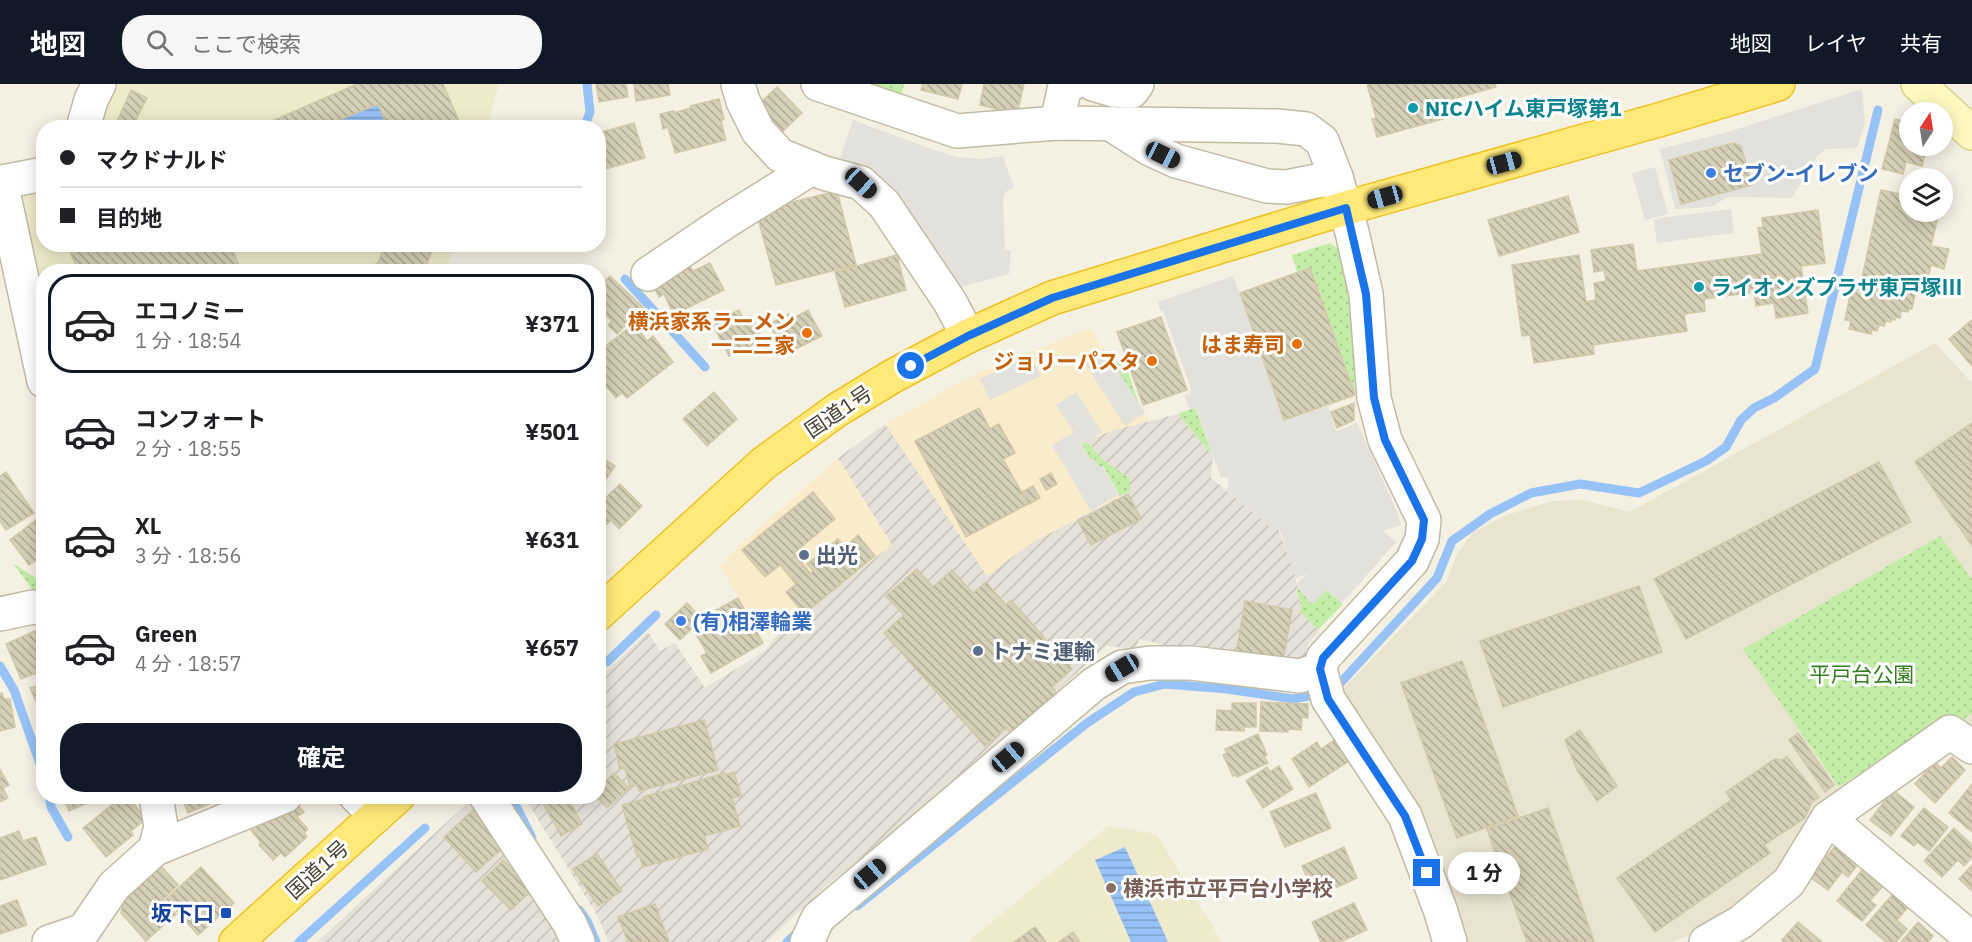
<!DOCTYPE html>
<html lang="ja">
<meta charset="utf-8">
<style>
:root{--surface:#fff;--page:#f6f6f6;--text:#202124;--muted:#757577;--line:#e0e0e0;--accent:#111827}
body{margin:0;font-family:"IBM Plex Sans","Noto Sans JP",sans-serif;background:var(--page);color:var(--text);height:100vh;display:flex;flex-direction:column;font-size:22px;white-space:nowrap}
*{box-sizing:border-box;margin:0}
p{font-size:20px;color:var(--muted)}
.icon{flex:none;width:33px;height:33px;fill:none;stroke:currentColor;stroke-width:2;stroke-linecap:round;stroke-linejoin:round}
.map{position:relative;flex:1;overflow:hidden}
.drawer{position:absolute;left:36px;top:180px;width:570px;height:540px;display:flex;flex-direction:column;background:var(--surface);border-radius:24px;box-shadow:0 3px 15px #0003}
.drawer>*{flex:none}
.guide{position:absolute;left:36px;top:36px;width:570px;height:132px;border-radius:24px;box-shadow:0 3px 15px #0003;display:grid;align-content:center;height:132px;padding:0 24px;background:var(--surface)}
.needle{width:39px;rotate:12deg}
.fabs{position:absolute;left:1899px;top:18px;display:grid;gap:12px}
.fabs a{display:grid;place-items:center;width:54px;height:54px;border-radius:50%;background:var(--surface);box-shadow:0 3px 15px #0003;font-size:30px}
.end{position:absolute;width:27px;height:27px;margin:-14px;border:8px solid #1a73e8;background:#fff;box-shadow:0 0 0 3px #fff}
.from{border-radius:50%}
.bubble{position:absolute;height:42px;border-radius:21px;background:var(--surface);box-shadow:0 3px 15px #0003;font-size:20px;font-weight:700;line-height:42px;text-align:center}
.car{position:absolute;width:18px;height:36px;margin:-18px -9px;border-radius:8px;box-shadow:0 0 4px 2px #0007;background:linear-gradient(#222 24%,#8ab4d8 0 40%,#222 0 76%,#8ab4d8 0 86%,#222 0)}
.guide b{display:flex;align-items:center;gap:21px;height:57px;font-size:22px}
.guide b+b{border-top:2px solid var(--line)}
.guide i{width:15px;height:15px;background:var(--text)}
ul{padding:10px 0 0;list-style:none}
li{display:flex;align-items:center;gap:18px;height:99px;margin:0 12px 9px;padding:0 12px;border:3px solid transparent;border-radius:24px}
li div{flex:1}
li b{display:block;font-size:22px}
li em{font-style:normal;font-weight:700}
li.selected{border-color:var(--accent)}
li>.icon{width:54px;height:54px;stroke-width:1.5}
.button{display:flex;gap:12px;margin-top:auto;padding:12px 24px}
.button a{flex:1;height:69px;border-radius:24px;background:var(--accent);color:#fff;font-size:24px;font-weight:700;line-height:69px;text-align:center}
header{display:flex;align-items:center;gap:36px;box-sizing:border-box;height:84px;padding:0 30px;background:var(--accent);color:#fff}
header strong{font-size:28px}
nav{display:flex;gap:33px;margin-inline-start:auto;font-size:21px}
.search{width:420px;height:54px;background:var(--page);display:flex;align-items:center;gap:15px;box-sizing:border-box;padding:0 21px;border-radius:24px;color:var(--muted);font-size:22px}
.map>svg:first-child{display:block}
.residential{fill:#e8e4d0}
.commercial{fill:#f9eccb}
.industrial{fill:url(#industrial-furrows)}
.education{fill:#eeeacb}
.green{fill:url(#green-dots)}
.parking{fill:#e3e1dc}
.water{fill:url(#water-rules)}
.lines{fill:none;stroke-linecap:round;stroke-linejoin:round}
.stream{stroke:#97c2f8;stroke-width:9}
.building{fill:url(#building-back-hatch);stroke:#d2c8a9;stroke-width:1.5}
.minor-casing{stroke:#c0bba4;stroke-width:36}
.secondary-casing{stroke:#d8d18d;stroke-width:36}
.trunk-casing{stroke:#eec222;stroke-width:36}
.minor{stroke:#fff;stroke-width:33}
.secondary{stroke:#fff9c1;stroke-width:33}
.trunk{stroke:#ffe979;stroke-width:33}
.route{stroke:#1a73e8;stroke-width:8}
.culture-dot{fill:#0f9aa8;stroke:#fff;stroke-width:2}
.shop-dot{fill:#3f7fe0;stroke:#fff;stroke-width:2}
.food-dot{fill:#e8710a;stroke:#fff;stroke-width:2}
.service-dot{fill:#5c6f8a;stroke:#fff;stroke-width:2}
.education-dot{fill:#8d6e63;stroke:#fff;stroke-width:2}
.transit-dot{fill:#1a4fb4;stroke:#fff;stroke-width:2}
.labels{text-anchor:middle;dominant-baseline:central;stroke-width:6;stroke-linejoin:round;paint-order:stroke}
.culture-label{font-size:21px;font-weight:bold;fill:#0d838f;stroke:#fff;text-anchor:start}
.shop-label{font-size:21px;font-weight:bold;fill:#366cbe;stroke:#fff;text-anchor:start}
.food-label{font-size:21px;font-weight:bold;fill:#c56008;stroke:#fff;text-anchor:end}
.street-label{font-size:21px;fill:#464132;stroke:#fff}
.service-label{font-size:21px;font-weight:bold;fill:#4e5e75;stroke:#fff;text-anchor:start}
.park-label{font-size:21px;fill:#357d20;stroke:#fff}
.education-label{font-size:21px;font-weight:bold;fill:#785e54;stroke:#fff;text-anchor:start}
.transit-label{font-size:21px;font-weight:bold;fill:#164399;stroke:#fff;text-anchor:end}
</style>
<header>
<strong>地図</strong>
<div class="search"><svg class="icon" aria-label="search" viewBox="0 0 24 24"><circle cx="10" cy="10" r="6"/><path d="M15 15l6 6"/></svg>ここで検索</div>
<nav><a>地図</a><a>レイヤ</a><a>共有</a></nav>
</header>
<div class="map">
<svg width="1972" height="858" viewBox="0 0 1972 858">
<defs>
<pattern id="industrial-furrows" width="10" height="10" patternUnits="userSpaceOnUse" patternTransform="scale(1.5)"><rect width="10" height="10" fill="#e5e1d8"/><path d="M-1 1l2-2M0 10L10 0M9 11l2-2" fill="none" stroke="#c6c2ba"/></pattern>
<pattern id="green-dots" width="8" height="8" patternUnits="userSpaceOnUse" patternTransform="scale(1.5)"><rect width="8" height="8" fill="#c3eda6"/><path d="M2 2h.1M6 6h.1" fill="none" stroke="#a9cc8f" stroke-width="1.8" stroke-linecap="round"/></pattern>
<pattern id="water-rules" width="6" height="5" patternUnits="userSpaceOnUse" patternTransform="scale(1.5)"><rect width="6" height="5" fill="#97c2f8"/><path d="M0 2.5h6" fill="none" stroke="#7d9fc9"/></pattern>
<pattern id="building-back-hatch" width="6" height="6" patternUnits="userSpaceOnUse" patternTransform="scale(1.5)"><rect width="6" height="6" fill="#d6cfb7"/><path d="M-1 5l2 2M0 0l6 6M5-1l2 2" fill="none" stroke="#afaa95"/></pattern>
</defs>
<rect width="100%" height="100%" fill="#f4f1e3"/>
<polygon class="residential" points="1935,259 1972,299 1972,644 1967,648 1947,632 1840,703 1841,707 1788,780 1708,844 1671,858 1468,858 1421,728 1367,642 1341,607 1447,497 1456,472 1473,448 1507,431 1552,417 1584,416 1630,428"/>
<g class="commercial">
<polygon points="1090,244 1150,337 1095,353 1102,382 1120,412 1031,459 987,493 885,340 976,290"/>
<polygon points="838,374 893,461 779,549 760,550 720,482 740,461"/>
</g>
<g class="industrial">
<polygon points="1178,330 1213,372 1211,394 1273,445 1279,443 1279,448 1294,486 1301,524 1300,528 1319,547 1308,560 1306,572 1300,578 1239,578 1139,555 1136,565 1106,562 973,684 825,803 766,858 609,858 597,831 524,713 598,712 599,594 648,548 660,567 675,559 705,604 765,567 779,549 892,461 838,374 885,340 987,492 1031,459 1129,408 1130,395 1102,375 1087,357 1111,347"/>
<polygon points="474,713 566,858 317,858"/>
</g>
<g class="education">
<polygon points="109,0 499,0 487,43 91,44"/>
<polygon points="43,106 44,160 453,161 446,187 44,188 43,215 15,113"/>
<polygon points="1108,742 1156,750 1222,858 968,858"/>
</g>
<g class="green">
<polygon points="846,0 904,0 900,18"/>
<polygon points="1330,159 1340,166 1350,214 1355,309 1310,184 1297,188 1292,171"/>
<polygon points="1124,275 1139,321 1112,279"/>
<polygon points="1195,323 1213,372 1178,330"/>
<polygon points="1087,357 1102,375 1130,395 1131,403 1129,408 1120,412 1103,382 1100,383 1091,377 1082,360"/>
<polygon points="1940,452 1972,495 1972,629 1958,641 1947,632 1839,703 1743,565"/>
<polygon points="13,479 43,499 43,514 36,511"/>
<polygon points="1297,503 1312,520 1327,506 1343,520 1318,546 1300,528 1301,524"/>
</g>
<g class="parking">
<polygon points="1862,5 1865,39 1857,64 1826,65 1817,72 1792,114 1728,113 1711,123 1675,125 1660,65 1728,48"/>
<polygon points="853,36 931,65 957,73 984,75 1003,72 1014,104 1005,108 1003,116 1005,166 1011,167 1009,190 956,204 838,79"/>
<polygon points="1655,83 1668,130 1645,136 1632,89"/>
<polygon points="1731,125 1734,149 1657,159 1654,135"/>
<polygon points="1233,192 1284,337 1328,322 1336,347 1357,339 1398,430 1401,441 1383,447 1396,458 1342,519 1327,506 1312,520 1297,503 1297,500 1307,490 1296,494 1279,444 1273,445 1226,406 1229,401 1227,393 1221,394 1196,324 1190,326 1184,311 1190,309 1191,305 1163,227 1160,227 1158,218"/>
<polygon points="1104,265 1145,329 1125,342 1084,278"/>
<polygon points="1030,271 1041,292 990,316 980,295"/>
<polygon points="1076,308 1102,348 1082,361 1090,376 1094,374 1099,383 1102,382 1119,410 1091,427 1052,361 1074,348 1056,321"/>
</g>
<g class="water">
<polygon points="378,20 388,43 320,44"/>
<polygon points="1125,763 1168,858 1131,858 1095,776"/>
</g>
<g class="lines">
<g class="stream">
<polyline points="584,44 590,28 587,0"/>
<polyline points="625,195 705,283"/>
<polyline points="607,578 656,531"/>
<polyline points="0,582 14,606 44,691"/>
<polyline points="1333,607 1437,494 1452,457 1490,430 1531,409 1580,400 1639,409 1706,377 1726,363 1741,336 1754,324 1774,314 1815,285 1878,26"/>
<polyline points="49,712 51,723 68,753"/>
<polyline points="511,712 532,754"/>
<polyline points="857,822 1087,639 1134,608 1165,600 1227,605 1293,615 1320,610"/>
<polyline points="579,826 587,837 596,858"/>
<polyline points="299,858 425,744"/>
<polyline points="787,858 798,848 801,847"/>
</g>
</g>
<g class="building">
<polygon points="357,0 443,0 462,44 388,44 378,20 320,44 256,44"/>
<polygon points="596,0 626,0 628,13 599,18"/>
<polygon points="634,0 668,0 670,11 636,17"/>
<polygon points="923,0 962,0 958,15 921,6"/>
<polygon points="984,0 1024,0 1017,30 980,21"/>
<polygon points="1367,0 1495,0 1496,3 1449,16 1454,32 1377,53 1372,35 1376,34"/>
<polygon points="777,3 802,29 782,48 757,22"/>
<polygon points="131,6 147,14 132,44 114,44"/>
<polygon points="719,15 724,35 721,37 726,56 675,69 668,43 663,45 660,30 674,27 674,29 691,24 690,22"/>
<polygon points="1895,35 1910,38 1910,62 1927,62 1922,82 1906,78 1903,90 1882,85"/>
<polygon points="634,39 645,74 598,87 598,49"/>
<polygon points="1734,59 1741,62 1752,101 1681,120 1669,76"/>
<polygon points="1881,106 1910,112 1910,128 1939,128 1931,162 1949,165 1944,185 1931,181 1929,190 1924,189 1921,202 1917,201 1912,225 1909,224 1908,228 1901,227 1900,234 1895,233 1895,236 1891,235 1891,238 1886,237 1884,242 1879,241 1877,247 1872,246 1871,250 1849,245 1851,237 1845,236 1852,201 1860,203"/>
<polygon points="837,107 856,181 776,201 756,127"/>
<polygon points="1568,112 1579,148 1499,172 1488,136"/>
<polygon points="1818,126 1825,179 1801,182 1808,229 1776,234 1774,219 1756,222 1754,208 1704,215 1705,227 1684,230 1687,247 1593,261 1594,270 1534,279 1530,251 1522,252 1512,181 1579,171 1586,218 1596,216 1594,199 1606,197 1604,186 1594,188 1591,166 1633,160 1637,187 1762,170 1758,144 1763,143 1762,134"/>
<polygon points="86,160 104,160 117,188 79,188 70,168"/>
<polygon points="104,160 238,160 231,163 242,188 117,188"/>
<polygon points="385,160 434,160 424,188 358,188 378,179"/>
<polygon points="897,171 906,206 845,223 835,188"/>
<polygon points="710,179 724,206 677,229 675,225 672,227 664,210 659,213 650,196 689,181 693,187"/>
<polygon points="1310,184 1355,311 1284,336 1240,209"/>
<polygon points="610,192 647,227 639,236 635,232 617,250 608,241 612,237 602,228 606,223 598,216 598,204"/>
<polygon points="739,226 744,236 751,232 763,256 729,272 712,239"/>
<polygon points="808,226 822,252 786,270 769,240 789,230 792,235"/>
<polygon points="1161,233 1187,306 1143,321 1117,248"/>
<polygon points="1972,236 1972,282 1949,255"/>
<polygon points="634,240 647,257 653,252 673,278 627,314 622,309 616,314 598,292 598,273 602,271 599,267"/>
<polygon points="714,308 737,335 707,362 683,335"/>
<polygon points="1354,319 1354,336 1337,344 1331,328"/>
<polygon points="979,324 990,345 999,340 1015,369 1003,375 1028,420 966,453 915,357"/>
<polygon points="1972,339 1972,462 1915,378"/>
<polygon points="598,371 615,382 598,407"/>
<polygon points="1879,378 1911,438 1686,555 1654,495"/>
<polygon points="6,388 34,429 6,446 0,437 0,392"/>
<polygon points="1051,389 1057,400 1046,406 1040,395"/>
<polygon points="620,400 642,422 619,445 611,436 605,442 598,436 598,421"/>
<polygon points="1033,402 1040,414 1029,420 1022,408"/>
<polygon points="813,408 835,435 794,469 810,489 813,487 807,480 838,455 845,463 858,451 875,472 804,530 786,508 796,500 780,481 765,493 742,466"/>
<polygon points="1128,410 1141,435 1091,461 1078,437"/>
<polygon points="37,435 44,444 44,471 29,481 10,456"/>
<polygon points="917,485 933,503 952,486 973,509 986,498 1006,521 1011,516 1072,585 1052,603 1057,609 1011,650 1006,644 985,662 884,549 904,531 886,512"/>
<polygon points="1639,502 1662,568 1503,623 1480,557"/>
<polygon points="738,514 763,559 711,589 701,572 707,569 693,545 718,531 716,526"/>
<polygon points="1245,517 1292,526 1283,578 1236,570"/>
<polygon points="687,519 702,535 680,556 665,540"/>
<polygon points="44,543 44,586 21,595 6,560"/>
<polygon points="1462,577 1518,732 1457,754 1401,599"/>
<polygon points="44,599 44,635 30,604"/>
<polygon points="2,609 4,615 10,615 15,643 0,647 0,610"/>
<polygon points="1261,618 1308,620 1308,634 1302,633 1301,646 1288,645 1288,648 1260,647"/>
<polygon points="1232,619 1256,619 1256,643 1244,643 1244,647 1216,646 1217,626 1232,627"/>
<polygon points="704,636 718,686 639,707 637,701 630,703 625,684 620,685 614,660"/>
<polygon points="1580,646 1617,702 1597,717 1577,686 1565,656"/>
<polygon points="1798,649 1834,701 1825,708 1789,656"/>
<polygon points="1258,650 1267,671 1264,672 1268,679 1237,693 1236,691 1233,692 1223,671 1227,669 1225,665"/>
<polygon points="1336,655 1349,677 1309,703 1292,675 1317,658 1321,665"/>
<polygon points="1787,673 1819,713 1812,718 1805,734 1764,761 1770,769 1655,848 1617,794 1731,716 1726,708 1775,675 1782,676"/>
<polygon points="1952,673 1965,686 1935,719 1915,700 1935,678 1941,684"/>
<polygon points="1279,682 1293,705 1263,724 1246,697 1267,683 1270,688"/>
<polygon points="0,685 9,701 3,704 8,714 0,718"/>
<polygon points="734,688 741,712 732,714 740,742 704,752 708,765 643,783 639,771 637,772 622,721 644,715 643,713 725,689 726,691"/>
<polygon points="614,689 629,704 607,724 596,712 598,712 598,704"/>
<polygon points="1972,700 1972,748 1949,729"/>
<polygon points="1893,706 1914,723 1891,752 1870,736"/>
<polygon points="1316,709 1331,744 1285,763 1270,728"/>
<polygon points="63,712 103,712 69,727"/>
<polygon points="123,712 127,712 146,735 131,747 133,751 106,773 83,744"/>
<polygon points="181,712 214,712 216,717 188,729"/>
<polygon points="539,712 567,712 582,740 561,752"/>
<polygon points="297,720 304,728 297,733 308,745 304,749 307,753 285,773 281,769 273,776 259,761 261,759 248,742"/>
<polygon points="1548,724 1594,857 1591,858 1527,858 1487,745"/>
<polygon points="1924,724 1948,743 1929,767 1917,758 1914,762 1901,752"/>
<polygon points="472,727 504,763 476,788 444,753"/>
<polygon points="1954,744 1972,761 1972,773 1964,782 1958,776 1942,793 1924,777"/>
<polygon points="19,747 23,757 36,753 46,780 0,796 0,754"/>
<polygon points="1839,757 1862,775 1848,793 1842,788 1828,806 1810,793"/>
<polygon points="1344,763 1357,794 1315,813 1302,782"/>
<polygon points="597,770 622,807 598,822 573,785"/>
<polygon points="503,776 532,806 511,826 482,797"/>
<polygon points="160,781 178,801 163,815 176,830 146,857 121,829 124,814"/>
<polygon points="1972,781 1972,807 1959,795"/>
<polygon points="201,783 234,819 198,851 166,815"/>
<polygon points="1862,786 1882,803 1870,817 1876,821 1862,837 1837,817"/>
<polygon points="1893,810 1908,823 1897,836 1907,845 1896,858 1886,858 1866,841"/>
<polygon points="17,816 27,841 0,850 0,822"/>
<polygon points="1354,819 1367,846 1340,858 1321,858 1312,838"/>
<polygon points="655,820 669,858 628,858 618,833"/>
<polygon points="1798,838 1822,858 1784,858 1782,856"/>
<polygon points="1918,838 1933,852 1928,858 1901,858"/>
<polygon points="1035,843 1046,858 1014,858"/>
<polygon points="1073,848 1080,858 1059,858"/>
</g>
<g class="lines">
<defs>
<g id="minor">
<polyline points="738,0 743,17 758,47 780,71 824,89 861,99 884,120 950,218 968,252"/>
<polyline points="818,0 957,47 1057,39 1277,42 1306,45 1322,57 1336,93 1352,148 1366,210 1374,314 1385,356 1424,436 1422,455 1412,477 1323,574 1320,585 1328,615 1405,732 1441,828 1450,858"/>
<polyline points="1093,0 1113,6 1132,7 1137,0"/>
<polyline points="1057,39 1064,6 1071,0"/>
<polyline points="1111,40 1150,65 1176,77 1267,102 1287,103 1336,93"/>
<polyline points="83,44 91,16 99,0"/>
<polyline points="44,90 1,98 44,297"/>
<polyline points="648,190 725,138 812,84"/>
<polyline points="0,530 33,523 44,525"/>
<polyline points="356,712 376,732"/>
<polyline points="486,712 570,840 578,858"/>
<polyline points="1828,734 1972,855"/>
<polyline points="155,765 285,712"/>
<polyline points="49,858 84,846 114,802 155,765 161,743 156,712"/>
<polyline points="807,858 818,834 1094,600 1122,583 1150,579 1191,579 1300,592 1320,585"/>
<polyline points="1706,858 1741,838 1789,798 1828,734 1950,648 1972,663"/>
</g>
<polyline id="secondary" points="1918,0 1972,49"/>
<g id="trunk">
<polyline points="598,530 764,379 837,326 893,292 968,252 1052,214 1346,124 1662,35 1778,0"/>
<polyline points="236,858 398,712"/>
</g>
</defs>
<use href="#minor" class="minor-casing"/>
<use href="#secondary" class="secondary-casing"/>
<use href="#trunk" class="trunk-casing"/>
<use href="#minor" class="minor"/>
<use href="#secondary" class="secondary"/>
<use href="#trunk" class="trunk"/>
</g>
<g class="lines">
<polyline class="route" points="911,282 968,252 1052,214 1346,124 1366,210 1374,314 1385,356 1424,436 1422,455 1412,477 1323,574 1320,585 1328,615 1405,732 1427,789"/>
</g>
<g class="culture-dot">
<circle cx="1413" cy="24" r="6"/>
<circle cx="1699" cy="203" r="6"/>
</g>
<g class="shop-dot">
<circle cx="1711" cy="89" r="6"/>
<circle cx="681" cy="537" r="6"/>
</g>
<g class="food-dot">
<circle cx="807" cy="249" r="6"/>
<circle cx="1297" cy="260" r="6"/>
<circle cx="1152" cy="277" r="6"/>
</g>
<g class="service-dot">
<circle cx="804" cy="471" r="6"/>
<circle cx="978" cy="567" r="6"/>
</g>
<circle class="education-dot" cx="1111" cy="804" r="6"/>
<rect class="transit-dot" x="220" y="823" width="12" height="12" rx="3"/>
<g class="labels">
<g class="culture-label">
<text x="1425" y="24">NICハイム東戸塚第1</text>
<text x="1711" y="203">ライオンズプラザ東戸塚Ⅲ</text>
</g>
<g class="shop-label">
<text x="1723" y="89">セブン-イレブン</text>
<text x="693" y="537">(有)相澤輪業</text>
</g>
<g class="food-label">
<text x="795" y="237">横浜家系ラーメン<tspan x="795" dy="24">一二三家</tspan></text>
<text x="1285" y="260">はま寿司</text>
<text x="1140" y="277">ジョリーパスタ</text>
</g>
<g class="street-label">
<text transform="translate(838 327) rotate(-34)">国道1号</text>
<text transform="translate(317 785) rotate(-42)">国道1号</text>
</g>
<g class="service-label">
<text x="816" y="471">出光</text>
<text x="990" y="567">トナミ運輸</text>
</g>
<g class="park-label">
<text x="1862" y="590">平戸台公園</text>
</g>
<g class="education-label">
<text x="1123" y="804">横浜市立平戸台小学校</text>
</g>
<g class="transit-label">
<text x="214" y="829">坂下口</text>
</g>
</g>
</svg>
<div class="fabs">
<a><svg class="needle" viewBox="-14 -14 28 28"><path d="M0-13l5 13h-10z" fill="#e53935"/><path d="M0 13l5-13h-10z" fill="#757577"/></svg></a>
<a><svg class="icon" aria-label="layers" viewBox="0 0 24 24"><path d="M12 4l9 5-9 5-9-5zM3 14l9 5 9-5"/></svg></a>
</div>
<i class="end from" style="left:911px;top:282px"></i>
<i class="end" style="left:1427px;top:789px"></i>
<div class="bubble" style="left:1448px;top:768px;width:72px">1 分</div>
<i class="car" style="left:1163px;top:71px;rotate:116deg"></i>
<i class="car" style="left:1504px;top:79px;rotate:75deg"></i>
<i class="car" style="left:861px;top:99px;rotate:132deg"></i>
<i class="car" style="left:1385px;top:113px;rotate:254deg"></i>
<i class="car" style="left:1122px;top:584px;rotate:239deg"></i>
<i class="car" style="left:1008px;top:673px;rotate:50deg"></i>
<i class="car" style="left:870px;top:790px;rotate:50deg"></i>
<div class="guide">
<b><i class="from"></i>マクドナルド</b>
<b><i></i>目的地</b>
</div>
<section class="drawer">
<ul>
<li class="selected"><svg class="icon" aria-label="car" viewBox="0 0 24 24"><path d="M5 17H2v-5l4-1 3-4h7l3 4 3 1v5h-3M9 17h6M6 11h13"/><circle cx="7" cy="17" r="2"/><circle cx="17" cy="17" r="2"/></svg><div><b>エコノミー</b><p>1 分 · 18:54</p></div><em>¥371</em></li>
<li><svg class="icon" aria-label="car" viewBox="0 0 24 24"><path d="M5 17H2v-5l4-1 3-4h7l3 4 3 1v5h-3M9 17h6M6 11h13"/><circle cx="7" cy="17" r="2"/><circle cx="17" cy="17" r="2"/></svg><div><b>コンフォート</b><p>2 分 · 18:55</p></div><em>¥501</em></li>
<li><svg class="icon" aria-label="car" viewBox="0 0 24 24"><path d="M5 17H2v-5l4-1 3-4h7l3 4 3 1v5h-3M9 17h6M6 11h13"/><circle cx="7" cy="17" r="2"/><circle cx="17" cy="17" r="2"/></svg><div><b>XL</b><p>3 分 · 18:56</p></div><em>¥631</em></li>
<li><svg class="icon" aria-label="car" viewBox="0 0 24 24"><path d="M5 17H2v-5l4-1 3-4h7l3 4 3 1v5h-3M9 17h6M6 11h13"/><circle cx="7" cy="17" r="2"/><circle cx="17" cy="17" r="2"/></svg><div><b>Green</b><p>4 分 · 18:57</p></div><em>¥657</em></li>
</ul>
<div class="button"><a>確定</a></div>
</section>
</div>
